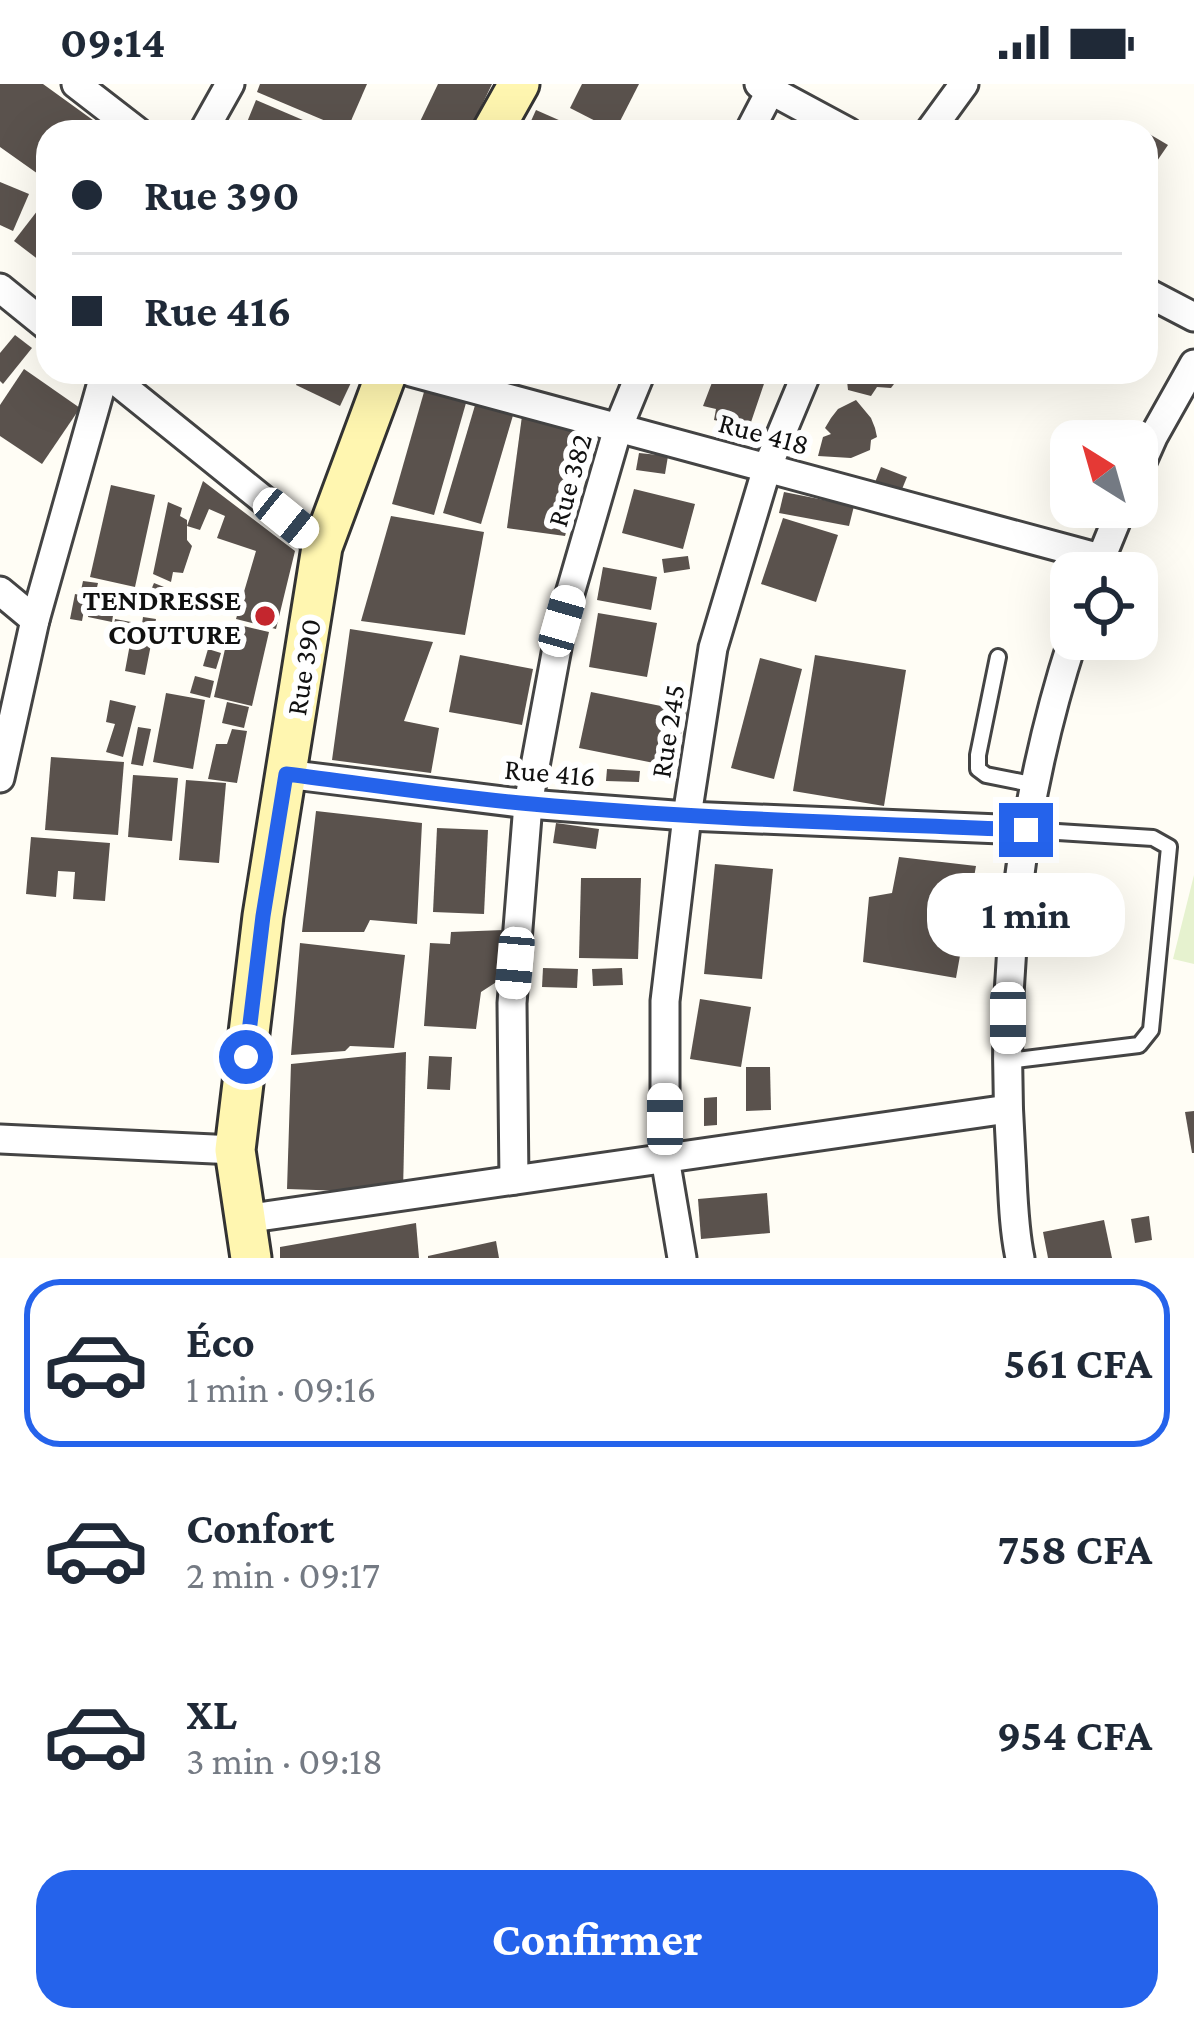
<!DOCTYPE html>
<html lang="fr">
<meta charset="utf-8">
<style>
:root{--surface:#fff;--page:#f6f6f7;--text:#1f2937;--muted:#747a83;--line:#e0e1e3;--accent:#2563eb}
body{margin:0;font-family:"Crimson Pro",serif;background:var(--page);color:var(--text);height:100vh;display:flex;flex-direction:column;font-size:45px;white-space:nowrap}
*{box-sizing:border-box;margin:0}
p{font-size:39px;color:var(--muted)}
.icon{flex:none;width:66px;height:66px;fill:none;stroke:currentColor;stroke-width:2;stroke-linecap:round;stroke-linejoin:round}
.map{position:relative;height:1174px;overflow:hidden}
.details{display:flex;flex-direction:column;background:var(--surface);flex:1}
.details>*{flex:none}
.guide{position:absolute;left:36px;top:36px;width:1122px;height:264px;border-radius:36px;box-shadow:0 12px 48px #0002;display:grid;align-content:center;height:264px;padding:0 36px;background:var(--surface)}
.needle{width:78px;rotate:323deg}
.buttons{position:absolute;left:1050px;top:336px;display:grid;gap:24px}
.buttons a{display:grid;place-items:center;width:108px;height:108px;border-radius:24px;background:var(--surface);box-shadow:0 12px 48px #0002;font-size:60px}
.end{position:absolute;width:54px;height:54px;margin:-27px;border:15px solid #2563eb;background:#fff;box-shadow:0 0 0 6px #fff}
.from{border-radius:50%}
.bubble{position:absolute;height:84px;border-radius:36px;background:var(--surface);box-shadow:0 12px 48px #0002;font-size:39px;font-weight:700;line-height:84px;text-align:center}
.car{position:absolute;width:36px;height:72px;margin:-36px -18px;border-radius:15px;box-shadow:0 0 9px 3px #0007;background:linear-gradient(#fff 24%,#345 0 40%,#fff 0 76%,#345 0 86%,#fff 0)}
.guide b{display:flex;align-items:center;gap:42px;height:114px;font-size:45px}
.guide b+b{border-top:3px solid var(--line)}
.guide i{width:30px;height:30px;background:var(--text)}
ul{padding:21px 0 0;list-style:none}
li{display:flex;align-items:center;gap:36px;height:168px;margin:0 24px 18px;padding:0 12px;border:6px solid transparent;border-radius:36px}
li div{flex:1}
li b{display:block;font-size:45px}
li em{font-style:normal;font-weight:700}
li.current{border-color:var(--accent)}
li>.icon{width:108px;height:108px;stroke-width:1.5}
.cta{display:flex;gap:24px;margin-top:auto;padding:24px 36px}
.cta a{flex:1;height:138px;border-radius:36px;background:var(--accent);color:#fff;font-size:48px;font-weight:700;line-height:138px;text-align:center}
.status{display:flex;justify-content:space-between;align-items:center;height:84px;padding:0 60px;background:var(--surface);direction:ltr}
.status svg{height:33px;fill:currentColor}
.map>svg:first-child{display:block}
.pitch{fill:#e6f2cf}
.building{fill:#5a524d}
.lines{fill:none;stroke-linecap:round;stroke-linejoin:round}
.lane-casing{stroke:#444;stroke-width:20}
.street-casing{stroke:#444;stroke-width:33}
.secondary-casing{stroke:#333;stroke-width:45}
.lane{stroke:#fff;stroke-width:14}
.street{stroke:#fff;stroke-width:27}
.secondary{stroke:#fff6b0;stroke-width:39}
.route{stroke:#2563eb;stroke-width:15}
.poi-dot{fill:#c4262e;stroke:#fff;stroke-width:4.5}
.labels{text-anchor:middle;dominant-baseline:central;stroke-width:12;stroke-linejoin:round;paint-order:stroke}
.street-label{font-size:30px;fill:#111;stroke:#fff}
.poi-label{font-size:30px;font-weight:bold;fill:#111;stroke:#fff;text-anchor:end}
</style>
<div class="status"><b>09:14</b><svg viewBox="0 0 49 12"><path d="M0 12V9h3v3zM5 12V6h3v6zM10 12V3h3v9zM15 12V0h3v12zM26 1h20v11H26zM47 4h2v5h-2z"/></svg></div>
<div class="map">
<svg width="1194" height="1174" viewBox="0 0 1194 1174">
<rect width="100%" height="100%" fill="#fffdf5"/>
<polygon class="pitch" points="1194,791 1194,880 1173,875"/>
<g class="building">
<polygon points="0,0 43,0 97,39 91,48 48,48 48,97 0,63"/>
<polygon points="260,0 367,0 347,46 257,8"/>
<polygon points="438,0 492,0 469,48 415,48"/>
<polygon points="582,0 639,0 615,47 570,24"/>
<polygon points="256,16 331,48 243,48"/>
<polygon points="536,26 586,48 526,48"/>
<polygon points="1146,48 1168,61 1146,93"/>
<polygon points="0,98 29,110 13,147 0,141"/>
<polygon points="48,113 48,183 14,157"/>
<polygon points="15,251 32,264 3,300 0,297 0,269"/>
<polygon points="24,285 80,324 42,380 0,352 0,321"/>
<polygon points="302,288 356,288 340,322 296,301"/>
<polygon points="716,288 757,288 767,291 749,344 714,336 716,325 703,322"/>
<polygon points="846,288 903,288 891,304 877,303 871,312 848,306"/>
<polygon points="426,301 468,312 434,431 392,420"/>
<polygon points="856,316 871,334 875,344 877,353 871,356 870,366 851,374 818,372 823,353 831,350 825,344 831,334 838,325"/>
<polygon points="476,318 514,328 481,440 443,429"/>
<polygon points="522,332 595,354 565,452 507,444"/>
<polygon points="639,369 668,372 665,390 636,386"/>
<polygon points="881,383 907,393 900,410 874,401"/>
<polygon points="203,397 295,467 276,545 236,535 256,467 217,454 225,432 209,425 200,446 187,442"/>
<polygon points="111,401 155,411 135,503 90,493"/>
<polygon points="634,405 695,420 683,465 622,449"/>
<polygon points="784,408 854,422 849,442 779,429"/>
<polygon points="168,418 182,424 180,432 187,436 187,456 192,462 183,489 173,488 171,498 153,490"/>
<polygon points="391,432 484,448 465,551 361,537"/>
<polygon points="783,434 838,451 816,518 761,500"/>
<polygon points="688,472 690,485 664,489 662,475"/>
<polygon points="603,483 657,493 651,526 597,516"/>
<polygon points="83,497 98,499 95,512 87,510 82,537 70,535 75,510 80,511"/>
<polygon points="154,499 169,505 163,519 148,513"/>
<polygon points="90,520 114,525 112,538 88,533"/>
<polygon points="598,529 657,539 647,593 589,583"/>
<polygon points="143,533 156,535 145,591 125,587 130,560 111,557 115,535 142,540"/>
<polygon points="231,539 269,548 252,622 214,613"/>
<polygon points="350,545 433,558 404,637 439,644 431,689 332,676"/>
<polygon points="208,565 221,569 216,585 203,582"/>
<polygon points="460,571 533,585 522,641 449,628"/>
<polygon points="815,571 906,586 884,722 793,707"/>
<polygon points="760,574 802,585 774,695 731,684"/>
<polygon points="195,592 214,597 210,614 190,609"/>
<polygon points="591,608 686,627 674,683 579,664"/>
<polygon points="166,609 205,616 193,685 153,678"/>
<polygon points="110,616 136,622 123,673 106,668 115,640 106,638"/>
<polygon points="227,618 249,623 244,644 222,639"/>
<polygon points="138,643 151,645 143,682 131,680"/>
<polygon points="232,645 247,647 237,699 208,695 216,660 227,660"/>
<polygon points="51,673 124,678 118,751 45,746"/>
<polygon points="607,685 640,687 639,698 606,697"/>
<polygon points="133,691 178,694 172,757 128,753"/>
<polygon points="186,696 226,699 219,779 179,776"/>
<polygon points="316,727 422,739 417,840 370,836 364,848 302,848"/>
<polygon points="556,739 599,745 596,765 553,759"/>
<polygon points="437,744 488,746 484,830 433,828"/>
<polygon points="31,753 110,759 105,817 73,815 75,788 58,787 56,813 26,810"/>
<polygon points="899,773 976,782 956,894 863,878 869,813 892,809"/>
<polygon points="715,780 773,785 762,895 704,890"/>
<polygon points="581,794 641,794 638,875 579,874"/>
<polygon points="504,846 501,895 481,908 476,945 424,942 430,859 450,860 451,848"/>
<polygon points="300,859 405,871 394,964 350,962 345,967 291,971"/>
<polygon points="543,884 578,885 577,904 542,903"/>
<polygon points="622,884 623,901 593,902 592,885"/>
<polygon points="700,915 751,923 741,983 690,975"/>
<polygon points="406,968 403,1109 287,1105 291,980"/>
<polygon points="429,972 452,973 450,1006 427,1005"/>
<polygon points="746,983 770,983 771,1026 746,1027"/>
<polygon points="717,1013 717,1041 704,1042 704,1014"/>
<polygon points="1194,1027 1194,1069 1192,1069 1185,1028"/>
<polygon points="767,1109 770,1149 701,1155 698,1115"/>
<polygon points="1149,1132 1152,1156 1135,1159 1131,1135"/>
<polygon points="1104,1136 1112,1174 1048,1174 1043,1148"/>
<polygon points="416,1139 419,1174 280,1174 280,1163"/>
<polygon points="496,1157 499,1174 428,1174 428,1172"/>
</g>
<g class="lines">
<defs>
<g id="lane">
<polyline points="998,573 978,671 978,685 986,691 1036,701"/>
<polyline points="1008,977 1139,961 1151,946 1169,763 1153,754 1026,746"/>
</g>
<g id="street">
<polyline points="76,0 138,48"/>
<polyline points="759,0 848,48"/>
<polyline points="203,48 230,0"/>
<polyline points="749,48 774,0"/>
<polyline points="929,48 964,0"/>
<polyline points="0,204 48,243"/>
<polyline points="1146,208 1194,233"/>
<polyline points="105,288 322,463"/>
<polyline points="411,288 1100,474"/>
<polyline points="1137,389 1153,353 1194,280"/>
<polyline points="1095,489 1122,423"/>
<polyline points="0,507 35,536"/>
<polyline points="286,690 528,720 687,732 1026,746"/>
<polyline points="0,694 35,536 105,288"/>
<polyline points="0,1055 235,1066"/>
<polyline points="514,1096 512,919 528,720 562,537 618,344 641,288"/>
<polyline points="244,1135 1008,1025"/>
<polyline points="682,1174 665,1074 665,917 687,732 713,564 767,384 807,288"/>
<path d="M1020,1174c-7,-33 -7,-68 -9,-101 -12,-174 8,-352 62,-518"/>
</g>
<g id="secondary">
<polyline points="492,48 519,0"/>
<polyline points="251,1174 235,1066 263,832 322,463 387,288"/>
</g>
</defs>
<use href="#lane" class="lane-casing"/>
<use href="#street" class="street-casing"/>
<use href="#secondary" class="secondary-casing"/>
<use href="#lane" class="lane"/>
<use href="#street" class="street"/>
<use href="#secondary" class="secondary"/>
</g>
<g class="lines">
<path class="route" d="M246,973l17,-141 23,-142c81,10 163,23 246,30 164,15 329,19 494,26"/>
</g>
<circle class="poi-dot" cx="265" cy="532" r="12"/>
<g class="labels">
<g class="street-label">
<text transform="translate(764 349) rotate(15)">Rue 418</text>
<text transform="translate(569 396) rotate(-74)">Rue 382</text>
<text transform="translate(303 583) rotate(-81)">Rue 390</text>
<text transform="translate(667 647) rotate(-81)">Rue 245</text>
<text transform="translate(550 688) rotate(5)">Rue 416</text>
</g>
<g class="poi-label">
<text x="241" y="515">TENDRESSE<tspan x="241" dy="34">COUTURE</tspan></text>
</g>
</g>
</svg>
<div class="buttons">
<a><svg class="needle" viewBox="-14 -14 28 28"><path d="M0-13l5 13h-10z" fill="#e53935"/><path d="M0 13l5-13h-10z" fill="#747a83"/></svg></a>
<a><svg class="icon" aria-label="locate" viewBox="0 0 24 24"><circle cx="12" cy="12" r="6"/><path d="M12 2v4M12 18v4M2 12h4M18 12h4"/></svg></a>
</div>
<i class="end from" style="left:246px;top:973px"></i>
<i class="end" style="left:1026px;top:746px"></i>
<div class="bubble" style="left:927px;top:789px;width:198px">1 min</div>
<i class="car" style="left:286px;top:434px;rotate:129deg"></i>
<i class="car" style="left:562px;top:537px;rotate:16deg"></i>
<i class="car" style="left:515px;top:879px;rotate:185deg"></i>
<i class="car" style="left:1008px;top:934px;rotate:180deg"></i>
<i class="car" style="left:665px;top:1035px;rotate:0deg"></i>
<div class="guide">
<b><i class="from"></i>Rue 390</b>
<b><i></i>Rue 416</b>
</div>
</div>
<section class="details">
<ul>
<li class="current"><svg class="icon" aria-label="car" viewBox="0 0 24 24"><path d="M5 17H2v-5l4-1 3-4h7l3 4 3 1v5h-3M9 17h6M6 11h13"/><circle cx="7" cy="17" r="2"/><circle cx="17" cy="17" r="2"/></svg><div><b>Éco</b><p>1 min · 09:16</p></div><em>561 CFA</em></li>
<li><svg class="icon" aria-label="car" viewBox="0 0 24 24"><path d="M5 17H2v-5l4-1 3-4h7l3 4 3 1v5h-3M9 17h6M6 11h13"/><circle cx="7" cy="17" r="2"/><circle cx="17" cy="17" r="2"/></svg><div><b>Confort</b><p>2 min · 09:17</p></div><em>758 CFA</em></li>
<li><svg class="icon" aria-label="car" viewBox="0 0 24 24"><path d="M5 17H2v-5l4-1 3-4h7l3 4 3 1v5h-3M9 17h6M6 11h13"/><circle cx="7" cy="17" r="2"/><circle cx="17" cy="17" r="2"/></svg><div><b>XL</b><p>3 min · 09:18</p></div><em>954 CFA</em></li>
</ul>
<div class="cta"><a>Confirmer</a></div>
</section>
